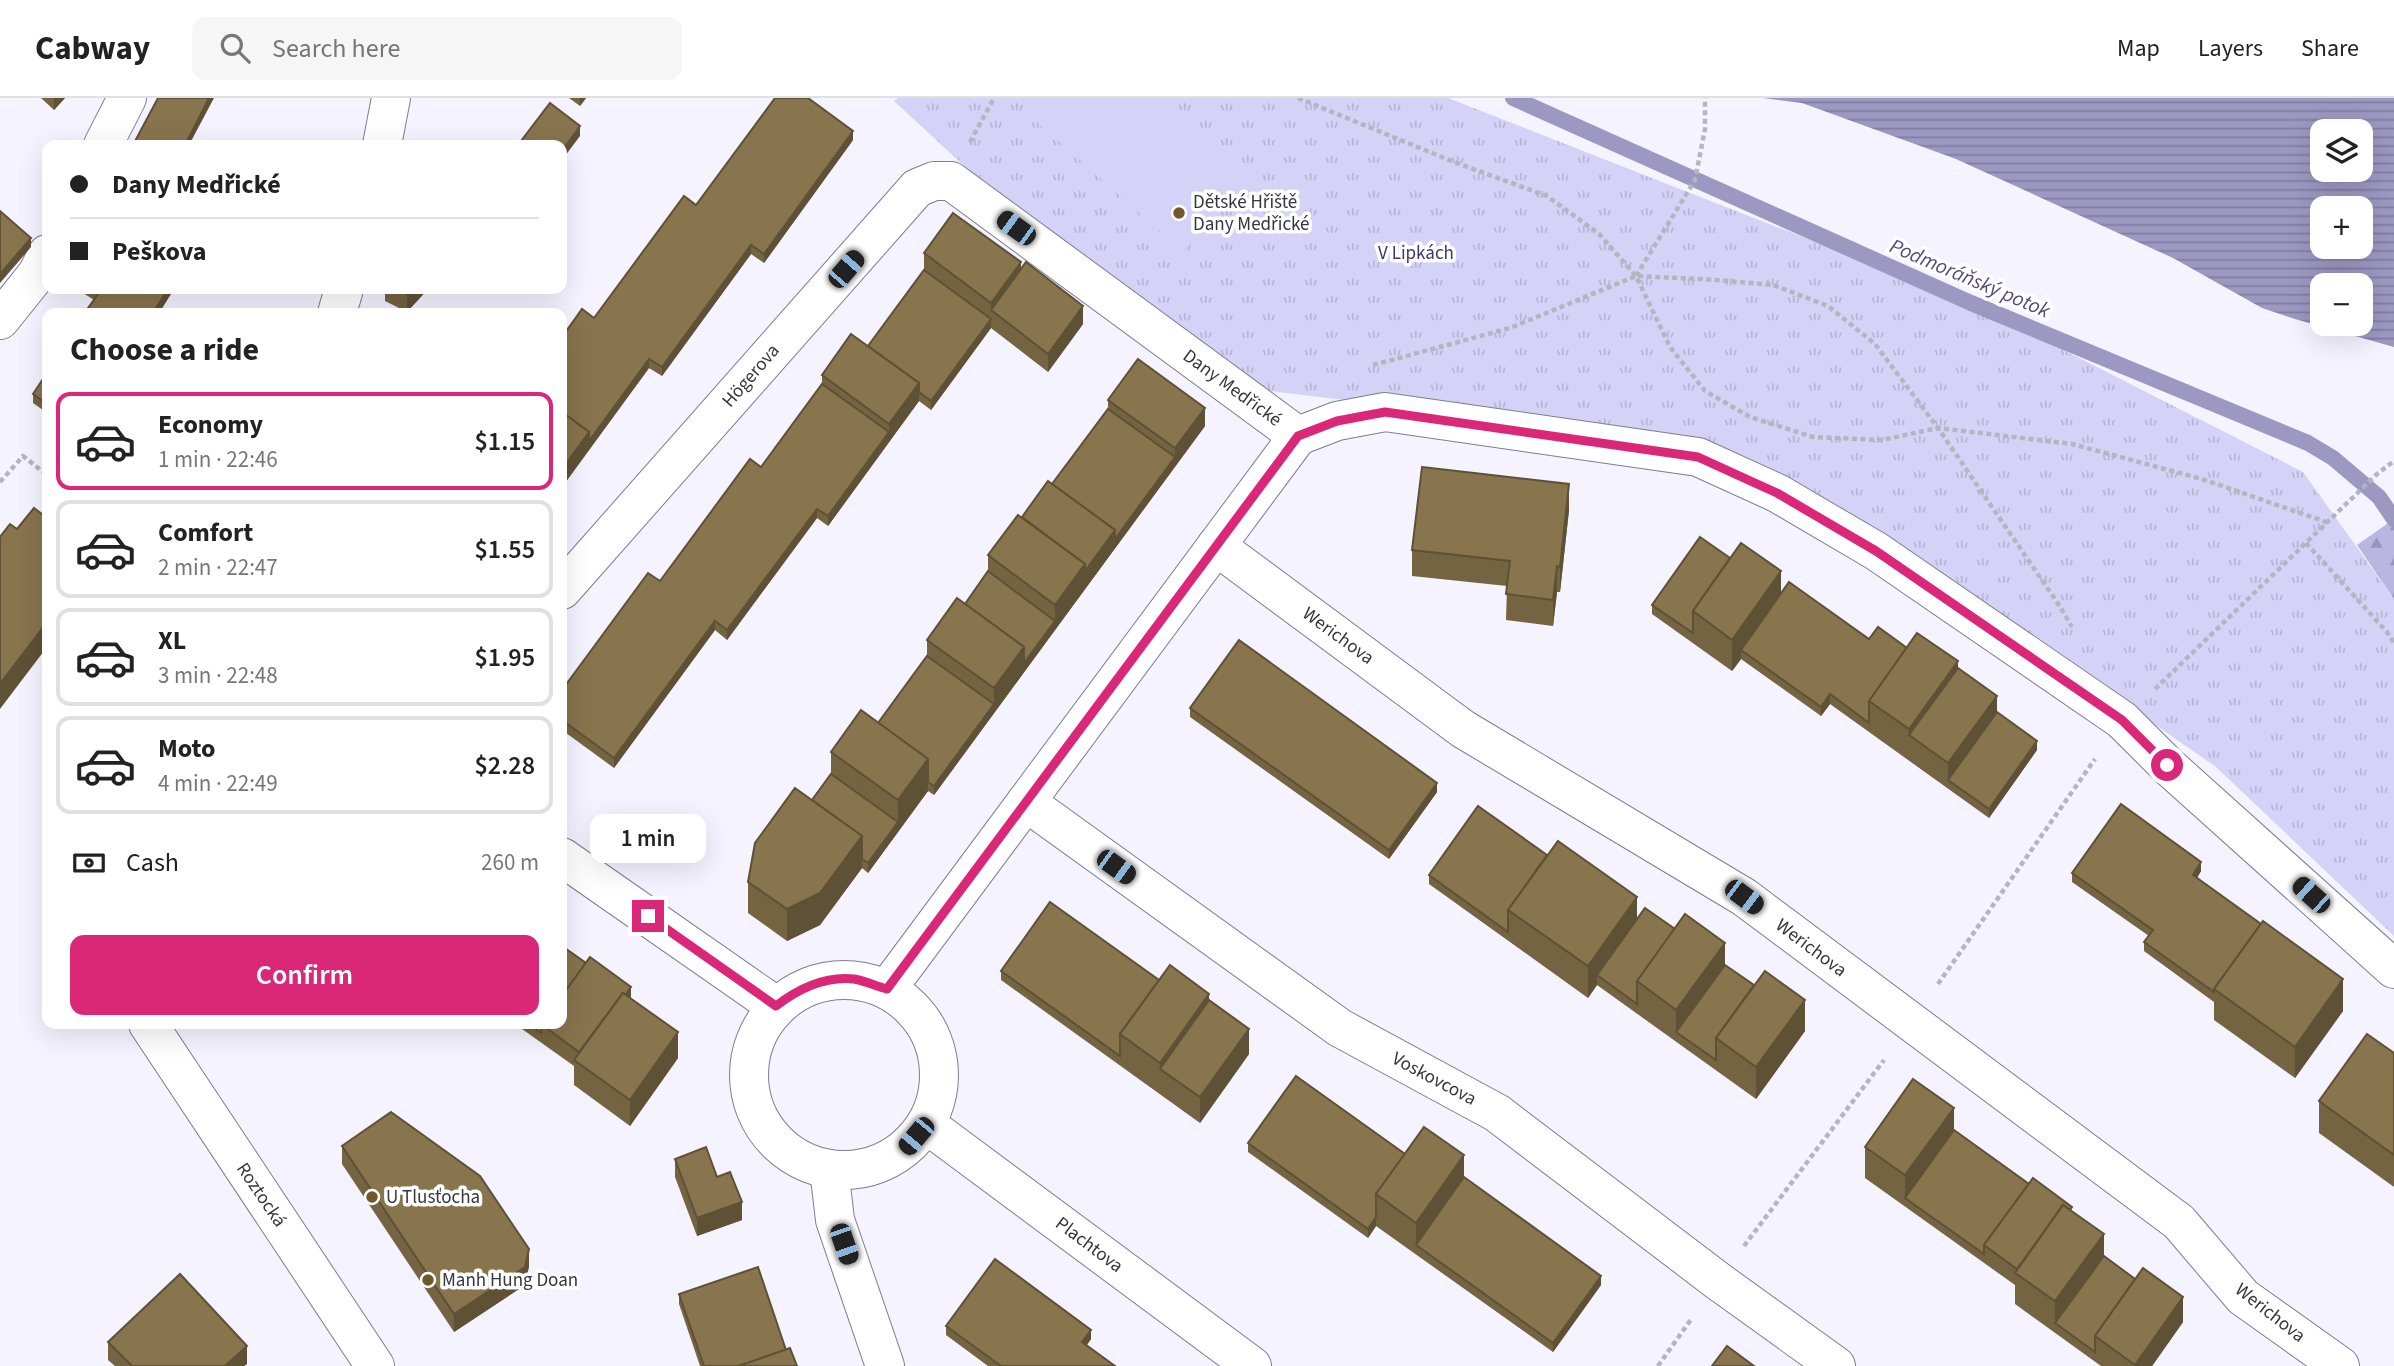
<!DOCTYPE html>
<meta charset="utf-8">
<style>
:root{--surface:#fff;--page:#f6f6f6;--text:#222;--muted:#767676;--line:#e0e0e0;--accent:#db2777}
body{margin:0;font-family:"Source Sans 3",sans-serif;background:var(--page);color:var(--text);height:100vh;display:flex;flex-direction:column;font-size:26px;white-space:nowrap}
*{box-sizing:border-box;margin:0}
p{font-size:23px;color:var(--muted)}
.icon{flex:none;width:38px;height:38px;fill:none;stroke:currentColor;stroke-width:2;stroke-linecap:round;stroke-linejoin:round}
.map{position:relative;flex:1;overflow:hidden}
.sheet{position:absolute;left:42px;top:210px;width:525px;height:721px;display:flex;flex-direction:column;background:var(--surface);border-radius:14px;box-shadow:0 7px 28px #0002}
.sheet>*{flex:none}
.guide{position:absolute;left:42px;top:42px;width:525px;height:154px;border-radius:14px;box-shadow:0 7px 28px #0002;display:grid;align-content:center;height:154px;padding:0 28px;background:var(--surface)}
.fabs{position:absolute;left:2310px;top:21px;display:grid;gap:14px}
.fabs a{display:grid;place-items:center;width:63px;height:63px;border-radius:14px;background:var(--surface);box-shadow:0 7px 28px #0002;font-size:35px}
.end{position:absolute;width:32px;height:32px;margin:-16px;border:9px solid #db2777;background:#fff;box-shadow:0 0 0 4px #fff}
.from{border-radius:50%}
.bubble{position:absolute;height:49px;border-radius:14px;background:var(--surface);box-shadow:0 7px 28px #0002;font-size:23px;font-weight:600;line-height:49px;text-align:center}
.car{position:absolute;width:21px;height:42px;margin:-21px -10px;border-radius:9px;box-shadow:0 0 5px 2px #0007;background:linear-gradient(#222 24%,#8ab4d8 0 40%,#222 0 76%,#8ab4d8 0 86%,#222 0)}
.guide b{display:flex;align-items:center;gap:24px;height:66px;font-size:26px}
.guide b+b{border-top:2px solid var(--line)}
.guide i{width:18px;height:18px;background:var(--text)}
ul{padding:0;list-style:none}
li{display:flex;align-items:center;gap:21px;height:98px;margin:0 14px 10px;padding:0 14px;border:4px solid var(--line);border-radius:14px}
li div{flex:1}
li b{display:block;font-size:26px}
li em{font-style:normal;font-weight:600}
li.selected{border-color:var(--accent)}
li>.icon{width:63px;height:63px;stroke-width:1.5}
h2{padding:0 28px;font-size:32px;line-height:84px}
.pay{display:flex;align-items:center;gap:18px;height:77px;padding:0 28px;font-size:26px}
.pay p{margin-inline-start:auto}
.cta{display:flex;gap:14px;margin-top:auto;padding:14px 28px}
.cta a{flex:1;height:80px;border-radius:14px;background:var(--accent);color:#fff;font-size:28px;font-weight:600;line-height:80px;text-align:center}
header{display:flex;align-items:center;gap:42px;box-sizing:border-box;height:98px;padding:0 35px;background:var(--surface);border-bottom:2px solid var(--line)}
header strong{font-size:33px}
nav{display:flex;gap:38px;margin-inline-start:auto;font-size:24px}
.search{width:490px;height:63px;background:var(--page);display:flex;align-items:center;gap:18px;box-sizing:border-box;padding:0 24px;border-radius:14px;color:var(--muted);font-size:26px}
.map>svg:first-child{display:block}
.grass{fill:url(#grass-tufts)}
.forest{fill:url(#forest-firs)}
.pitch{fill:#d5d2f8}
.water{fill:url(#water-rules);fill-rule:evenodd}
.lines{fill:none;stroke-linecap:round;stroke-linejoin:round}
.stream{stroke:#9d98c2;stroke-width:16}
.minor-casing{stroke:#7f7d8e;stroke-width:40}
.tertiary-casing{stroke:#7f7d8e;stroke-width:40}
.path{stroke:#b5b4bf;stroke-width:4.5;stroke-dasharray:5 3.5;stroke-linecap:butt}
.minor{stroke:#fff;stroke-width:38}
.tertiary{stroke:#fff;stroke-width:38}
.wall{fill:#756442}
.shaded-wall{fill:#5f5136}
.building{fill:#88744d;stroke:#5f5136;stroke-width:2}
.route{stroke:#db2777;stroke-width:9}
.poi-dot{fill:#705929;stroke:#fff;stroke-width:2.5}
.labels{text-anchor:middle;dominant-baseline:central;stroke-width:7;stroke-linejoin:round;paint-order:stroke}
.poi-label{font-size:19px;fill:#37363e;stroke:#fff;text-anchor:start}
.park-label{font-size:19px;fill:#40366c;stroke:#fff}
.street-label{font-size:19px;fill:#37363e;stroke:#fff}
.water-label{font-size:21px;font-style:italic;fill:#534a82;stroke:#fff}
</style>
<header>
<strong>Cabway</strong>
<div class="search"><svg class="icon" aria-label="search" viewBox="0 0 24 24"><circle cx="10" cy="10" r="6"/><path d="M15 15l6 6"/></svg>Search here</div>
<nav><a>Map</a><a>Layers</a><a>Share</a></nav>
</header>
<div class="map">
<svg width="2394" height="1268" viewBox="0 0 2394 1268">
<defs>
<pattern id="grass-tufts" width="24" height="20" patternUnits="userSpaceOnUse" patternTransform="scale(1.75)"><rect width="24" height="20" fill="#d5d2f8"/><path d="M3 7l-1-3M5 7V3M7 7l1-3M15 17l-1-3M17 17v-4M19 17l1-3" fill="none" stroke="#b7b5d6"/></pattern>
<pattern id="forest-firs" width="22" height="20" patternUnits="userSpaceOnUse" patternTransform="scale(1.75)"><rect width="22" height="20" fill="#bbb6e1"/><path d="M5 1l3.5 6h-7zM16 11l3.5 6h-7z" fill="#9995b8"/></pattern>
<pattern id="water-rules" width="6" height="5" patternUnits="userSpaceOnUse" patternTransform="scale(1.75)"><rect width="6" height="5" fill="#9d98c2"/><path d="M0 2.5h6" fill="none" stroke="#817d9f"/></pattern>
</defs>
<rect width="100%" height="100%" fill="#f4f3ff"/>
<polygon class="grass" points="898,0 1448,0 1971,205 2303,374 2394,501 2394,838 2216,669 1860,422 1698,345 1269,293 974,77 894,3"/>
<polygon class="forest" points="2394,421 2394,501 2357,447"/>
<polygon class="pitch" points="1055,0 1167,0 1252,76 1183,154 1035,22"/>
<path class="water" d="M1763,0h631v249l-99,-28 -33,-11 -89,-50 -217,-99 -154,-56zM2322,33h39v39h-39zM2322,110h39v39h-39zM2322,187h39v39h-39z"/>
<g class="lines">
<polyline class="stream" points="1513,0 1971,205 2308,345 2333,360 2379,399 2394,421"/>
<defs>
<g id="minor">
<polyline points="103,47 127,0"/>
<polyline points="0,222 37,176 47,156"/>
<polyline points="1216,448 1463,631 1744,799 2179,1124 2243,1199 2340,1268"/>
<polyline points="562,492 917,90 934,83 951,83 1298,338 1337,323 1385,314 1698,359 1777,395 1876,453 2122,622 2167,667 2394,871"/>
<polyline points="1026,704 1340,930 1497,1015 1718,1183 1836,1268"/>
<polyline points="562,759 776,908"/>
<circle cx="844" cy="977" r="95"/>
<polyline points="887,891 1298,338"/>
<polyline points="926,1026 1252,1268"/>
<polyline points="829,1071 835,1122 885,1268"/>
</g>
<g id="tertiary">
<polyline points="382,47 391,0"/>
<polyline points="337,215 344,191"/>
<polyline points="148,926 375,1268"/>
</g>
</defs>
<use href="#minor" class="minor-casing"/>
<use href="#tertiary" class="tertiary-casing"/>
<g class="path">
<polyline points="1298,0 1454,64 1547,98 1599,136 1636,178 1670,249 1705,293 1750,319 1813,339 1882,342 1938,330 2072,346 2202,381 2329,425"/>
<polyline points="970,44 994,0"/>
<polyline points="1636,178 1695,82 1705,31 1705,0"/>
<polyline points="1373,267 1510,230 1636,178 1718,182 1773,187 1828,208 1875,246 1938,330 2059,507 2072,529"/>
<polyline points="0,384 23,358 47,377"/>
<polyline points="2306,445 2387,534 2394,545"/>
<polyline points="2155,591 2377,376 2394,363"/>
<polyline points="1938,886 2095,661"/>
<polyline points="1744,1148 1884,962"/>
<polyline points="1658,1268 1692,1220"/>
</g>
<use href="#minor" class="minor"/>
<use href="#tertiary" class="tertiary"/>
</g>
<g class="wall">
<polygon points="41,0 65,0 54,12"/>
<polygon points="569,0 586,0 580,8"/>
<polygon points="853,42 764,165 751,156 662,278 649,270 562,389 562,239 594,220 696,107"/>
<polygon points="924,155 1021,171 1083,226 1048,274 991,230 931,312 919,303 828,428 817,420 727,542 715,532 614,670 562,632 562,592 761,369 822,286 822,277 868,248 924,172"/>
<polygon points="77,191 174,191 159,215 86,215 86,213 94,202"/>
<polygon points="385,191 428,191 407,214 385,203"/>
<polygon points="47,275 47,315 33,305 33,296"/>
<polygon points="1108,302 1205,328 934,697 928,693 868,775 862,770 820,827 787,843 748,815 748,784 831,676 831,654 878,625 927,558 927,542 965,506 988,473 988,457 1052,386 1108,311"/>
<polygon points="1569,412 1560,494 1557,494 1553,528 1506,522 1507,488 1412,478 1412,452"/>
<polygon points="1781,496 1869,541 1907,550 1958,570 1997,614 2037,652 1989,720 1830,606 1821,618 1741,561 1732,573 1652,516 1652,507"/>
<polygon points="1190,610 1437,694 1389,761 1190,619"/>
<polygon points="2201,773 2197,780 2343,913 2295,980 2214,922 2214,904 2144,853 2144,844 2149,838 2072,784 2072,775"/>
<polygon points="1429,777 1637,822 1725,867 1805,933 1756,1001 1597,887 1588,900 1429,786"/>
<polygon points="1001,873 1159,882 1209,902 1249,956 1200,1025 1001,882"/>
<polygon points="631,900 678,960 630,1028 574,987 574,968 515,926 562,926"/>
<polygon points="2394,955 2394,1089 2319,1035 2319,1003"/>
<polygon points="1954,1032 2029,1086 2072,1114 2104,1158 2183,1224 2152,1268 2101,1268 2015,1206 2015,1187 1865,1080 1865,1049"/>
<polygon points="1248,1045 1405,1056 1464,1079 1601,1187 1553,1254 1376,1128 1368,1140 1248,1054"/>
<polygon points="342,1048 529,1168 525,1187 454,1234 342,1066"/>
<polygon points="675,1061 717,1079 742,1122 697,1138 675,1079"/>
<polygon points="679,1196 786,1252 797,1268 700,1268 679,1206"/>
<polygon points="946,1228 1091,1241 1087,1247 1115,1268 988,1268 946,1237"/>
<polygon points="108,1244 247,1266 244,1268 115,1268 108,1262"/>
</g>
<g class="shaded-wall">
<polygon points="54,0 65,0 54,12"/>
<polygon points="209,0 214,0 189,47 185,47"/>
<polygon points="580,0 586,0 580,8"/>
<polygon points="580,28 580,38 562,62 562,53"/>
<polygon points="853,33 853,42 764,165 764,156"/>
<polygon points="31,140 31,149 0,185 0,176"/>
<polygon points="751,147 751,156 662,278 662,269"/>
<polygon points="1021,164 1021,189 991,212 991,205"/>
<polygon points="168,191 174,191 159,215 153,215"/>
<polygon points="412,191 428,191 407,214 407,196"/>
<polygon points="1083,208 1083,226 1048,274 1048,256"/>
<polygon points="991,221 991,230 931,312 931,303"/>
<polygon points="649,261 649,270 562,389 562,371 589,334"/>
<polygon points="919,285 919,303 828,428 828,418 889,334 889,326"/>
<polygon points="1205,310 1205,328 1085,491 1085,473 1115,432 1175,359 1175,350"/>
<polygon points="1569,386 1569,412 1560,494 1560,469"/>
<polygon points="817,411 817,420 727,542 727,532"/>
<polygon points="1085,466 1085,491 934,697 934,688 994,606 994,590 1024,549 1055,523 1055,507"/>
<polygon points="1557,468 1557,494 1553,528 1553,502"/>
<polygon points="1781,473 1781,505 1741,552 1741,561 1732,573 1732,542"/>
<polygon points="715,523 715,532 614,670 614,660"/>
<polygon points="47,524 47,549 0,611 0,586"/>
<polygon points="1958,563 1958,595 1909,637 1909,631"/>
<polygon points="1830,596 1830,606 1821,618 1821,609"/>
<polygon points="1997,598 1997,624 1948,682 1948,665"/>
<polygon points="2037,643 2037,652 1989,720 1989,711"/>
<polygon points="928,661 928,693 868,775 868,765 898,724 898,702"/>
<polygon points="1437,685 1437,694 1389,761 1389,752"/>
<polygon points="862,738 862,770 820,827 787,843 787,811"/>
<polygon points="2201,764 2201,773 2193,786 2193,777"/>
<polygon points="1637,799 1637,831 1597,877 1597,887 1588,900 1588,868"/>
<polygon points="1725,845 1725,876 1676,934 1676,912"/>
<polygon points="2343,881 2343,913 2295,980 2295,949"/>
<polygon points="631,889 631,907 583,957"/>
<polygon points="1209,896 1209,927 1160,971 1160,965"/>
<polygon points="1805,902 1805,933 1756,1001 1756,969"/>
<polygon points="1249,931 1249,956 1200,1025 1200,999"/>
<polygon points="678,934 678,960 630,1028 630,1002"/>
<polygon points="1954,1010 1954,1041 1905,1100 1905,1077"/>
<polygon points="1464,1057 1464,1089 1416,1147 1416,1125"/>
<polygon points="742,1104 742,1122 697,1138 697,1120"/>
<polygon points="1376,1119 1376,1128 1368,1140 1368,1131"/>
<polygon points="2104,1136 2104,1167 2055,1225 2055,1203"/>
<polygon points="529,1151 529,1168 525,1187 454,1234 454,1216"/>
<polygon points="1601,1178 1601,1187 1553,1254 1553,1245"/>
<polygon points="2183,1199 2183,1224 2152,1268 2135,1268"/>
<polygon points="1091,1232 1091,1241 1082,1253 1082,1244"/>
<polygon points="247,1248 247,1266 244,1268 225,1268"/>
</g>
<g class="building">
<polygon points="158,0 209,0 185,47 133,47"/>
<polygon points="775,0 808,0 853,33 764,156 751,147 662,269 649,261 589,343 589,334 562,314 562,239 582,211 594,220 684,98 696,107"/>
<polygon points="550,5 580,28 562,53 562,47 518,47"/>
<polygon points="0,113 31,140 0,176"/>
<polygon points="953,115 1021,164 991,205 924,155"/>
<polygon points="1026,164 1083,208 1048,256 991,212"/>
<polygon points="924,172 991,221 931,303 919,294 919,285 868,248"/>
<polygon points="91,191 168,191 153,215 89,215 86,213 98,196"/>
<polygon points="396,191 412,191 407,196"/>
<polygon points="851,236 919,285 889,326 822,277"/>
<polygon points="1138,261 1205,310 1175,350 1108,302"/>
<polygon points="47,275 47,306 33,296"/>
<polygon points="822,286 889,334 828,418 817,411 727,532 715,523 614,660 562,622 562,592 648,475 660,483 750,361 761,369"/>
<polygon points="1108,311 1175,359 1115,441 1115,432 1052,386"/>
<polygon points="562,314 589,334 562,371"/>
<polygon points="1422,369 1569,386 1560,469 1557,468 1553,502 1506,496 1510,463 1412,452"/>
<polygon points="1048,383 1115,432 1085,473 1085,466 1022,419"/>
<polygon points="34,410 47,420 47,524 0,586 0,439 10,426 17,431"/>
<polygon points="1018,417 1085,466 1055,507 988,457"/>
<polygon points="1700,439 1730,460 1693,513 1693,535 1652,507"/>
<polygon points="1741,445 1781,473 1732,542 1693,513"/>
<polygon points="988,473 1055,523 1024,565 1024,549 965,506"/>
<polygon points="1789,484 1869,541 1878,529 1907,550 1869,603 1869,625 1830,596 1821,609 1741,552"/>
<polygon points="957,500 1024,549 994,590 927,542"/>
<polygon points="1917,535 1958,563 1909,631 1869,603"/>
<polygon points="1239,542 1437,685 1389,752 1190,610"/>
<polygon points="927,558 994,606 934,688 928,684 928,661 878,625"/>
<polygon points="1958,570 1997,598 1948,665 1909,637"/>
<polygon points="861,612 928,661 898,702 831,654"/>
<polygon points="1997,614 2037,643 1989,711 1948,682"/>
<polygon points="831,676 898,724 868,765 862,761 862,738 812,702"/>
<polygon points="795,690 862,738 820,795 787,811 748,784 755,745"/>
<polygon points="2121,706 2201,764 2193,777 2261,826 2214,891 2214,894 2144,844 2153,832 2072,775"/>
<polygon points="1478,708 1547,757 1508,812 1508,834 1429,777"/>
<polygon points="1558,743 1637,799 1588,868 1508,812"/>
<polygon points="1050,804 1159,882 1120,936 1120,958 1001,873"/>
<polygon points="1645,810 1675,831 1637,883 1637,906 1597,877"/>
<polygon points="1685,816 1725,845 1676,912 1637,883"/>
<polygon points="2263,823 2343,881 2295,949 2214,891"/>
<polygon points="562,848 586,865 562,898"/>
<polygon points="590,859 631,889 625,897 623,895 579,954 541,926 562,926 562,898"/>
<polygon points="1170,867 1209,896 1160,965 1120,936"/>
<polygon points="1725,867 1754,887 1716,940 1716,962 1676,934"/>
<polygon points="1765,873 1805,902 1756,969 1716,940"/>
<polygon points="623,895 678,934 630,1002 574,962"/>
<polygon points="1209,902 1249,931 1200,999 1160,971"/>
<polygon points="528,926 542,926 541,935"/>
<polygon points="2367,936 2394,955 2394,1057 2319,1003"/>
<polygon points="1296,978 1405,1056 1376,1096 1376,1119 1368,1131 1248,1045"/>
<polygon points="1913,981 1954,1010 1905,1077 1865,1049"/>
<polygon points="391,1014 480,1078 529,1151 525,1169 454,1216 342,1048"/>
<polygon points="1424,1029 1464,1057 1416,1125 1376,1096"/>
<polygon points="1954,1032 2029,1086 1984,1147 1984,1156 1905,1100"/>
<polygon points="706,1049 717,1079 730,1074 742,1104 697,1120 675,1061"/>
<polygon points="1464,1079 1601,1178 1553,1245 1416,1147"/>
<polygon points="2033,1080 2072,1109 2070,1112 2063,1107 2017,1171 1984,1147"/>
<polygon points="2063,1107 2104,1136 2055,1203 2015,1175"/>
<polygon points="2104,1158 2135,1181 2095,1238 2095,1254 2055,1225"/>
<polygon points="995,1161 1091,1232 1082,1244 1115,1268 1001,1268 946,1228"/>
<polygon points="758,1169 786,1252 739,1268 704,1268 679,1196"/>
<polygon points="2143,1170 2183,1199 2135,1267 2095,1238"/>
<polygon points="180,1176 247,1248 225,1268 132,1268 108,1244"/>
<polygon points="1727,1248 1754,1268 1712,1268"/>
<polygon points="790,1250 797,1268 739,1268"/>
</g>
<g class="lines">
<path class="route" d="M648,818l128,90c22,-17 49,-30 78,-27 11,2 22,7 33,10l411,-553 39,-15 48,-9 313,45 59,27 20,9 99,58 246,169 45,45"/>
</g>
<g class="poi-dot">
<circle cx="1179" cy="115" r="7"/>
<circle cx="372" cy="1099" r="7"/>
<circle cx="428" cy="1182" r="7"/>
</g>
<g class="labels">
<g class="poi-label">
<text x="1193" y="104">Dětské Hřiště<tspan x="1193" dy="22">Dany Medřické</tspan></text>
<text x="386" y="1099">U Tlusťocha</text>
<text x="442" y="1182">Manh Hung Doan</text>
</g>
<g class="park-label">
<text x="1416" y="155">V Lipkách</text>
</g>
<g class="street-label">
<text transform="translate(751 278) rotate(-49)">Högerova</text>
<text transform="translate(1232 290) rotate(36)">Dany Medřické</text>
<text transform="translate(1338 538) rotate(36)">Werichova</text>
<text transform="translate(1811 850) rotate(37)">Werichova</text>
<text transform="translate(1434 981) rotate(28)">Voskovcova</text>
<text transform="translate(261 1097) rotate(56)">Roztocká</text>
<text transform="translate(1089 1147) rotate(37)">Plachtova</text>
<text transform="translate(2270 1215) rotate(38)">Werichova</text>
</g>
<g class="water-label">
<text transform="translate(1970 180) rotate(23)">Podmoráňský potok</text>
</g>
</g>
</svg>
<div class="fabs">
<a><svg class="icon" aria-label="layers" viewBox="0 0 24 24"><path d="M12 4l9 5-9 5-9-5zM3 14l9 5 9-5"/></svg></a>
<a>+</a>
<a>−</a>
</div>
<i class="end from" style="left:2167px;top:667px"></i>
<i class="end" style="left:648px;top:818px"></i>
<div class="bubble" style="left:590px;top:716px;width:116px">1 min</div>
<i class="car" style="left:1016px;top:130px;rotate:306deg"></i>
<i class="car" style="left:846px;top:171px;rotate:41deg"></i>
<i class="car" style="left:1116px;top:769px;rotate:126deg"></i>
<i class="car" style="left:2311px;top:797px;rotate:312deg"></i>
<i class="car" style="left:1744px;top:799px;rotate:127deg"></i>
<i class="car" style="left:916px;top:1038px;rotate:220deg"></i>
<i class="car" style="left:844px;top:1146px;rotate:161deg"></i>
<div class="guide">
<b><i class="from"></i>Dany Medřické</b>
<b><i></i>Peškova</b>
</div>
<section class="sheet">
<h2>Choose a ride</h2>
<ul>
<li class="selected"><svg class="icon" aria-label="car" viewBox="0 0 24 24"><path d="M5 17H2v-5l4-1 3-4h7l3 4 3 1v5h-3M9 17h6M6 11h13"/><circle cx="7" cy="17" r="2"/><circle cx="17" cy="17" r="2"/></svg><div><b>Economy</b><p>1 min · 22:46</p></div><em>$1.15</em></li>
<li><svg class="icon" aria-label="car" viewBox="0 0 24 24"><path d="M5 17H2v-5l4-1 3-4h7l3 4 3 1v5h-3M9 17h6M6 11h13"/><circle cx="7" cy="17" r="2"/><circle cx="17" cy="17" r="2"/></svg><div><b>Comfort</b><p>2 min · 22:47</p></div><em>$1.55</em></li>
<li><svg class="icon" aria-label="car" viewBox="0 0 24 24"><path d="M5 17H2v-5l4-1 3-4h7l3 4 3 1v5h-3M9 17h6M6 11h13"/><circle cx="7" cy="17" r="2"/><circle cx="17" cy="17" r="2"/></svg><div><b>XL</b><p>3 min · 22:48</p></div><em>$1.95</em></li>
<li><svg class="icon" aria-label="car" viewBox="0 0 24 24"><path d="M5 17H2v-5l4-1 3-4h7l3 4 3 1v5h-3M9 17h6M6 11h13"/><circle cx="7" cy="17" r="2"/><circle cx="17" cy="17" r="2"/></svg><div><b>Moto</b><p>4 min · 22:49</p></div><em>$2.28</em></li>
</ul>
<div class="pay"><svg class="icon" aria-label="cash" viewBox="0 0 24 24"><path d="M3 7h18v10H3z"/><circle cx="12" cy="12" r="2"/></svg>Cash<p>260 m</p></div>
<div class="cta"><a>Confirm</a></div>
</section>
</div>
